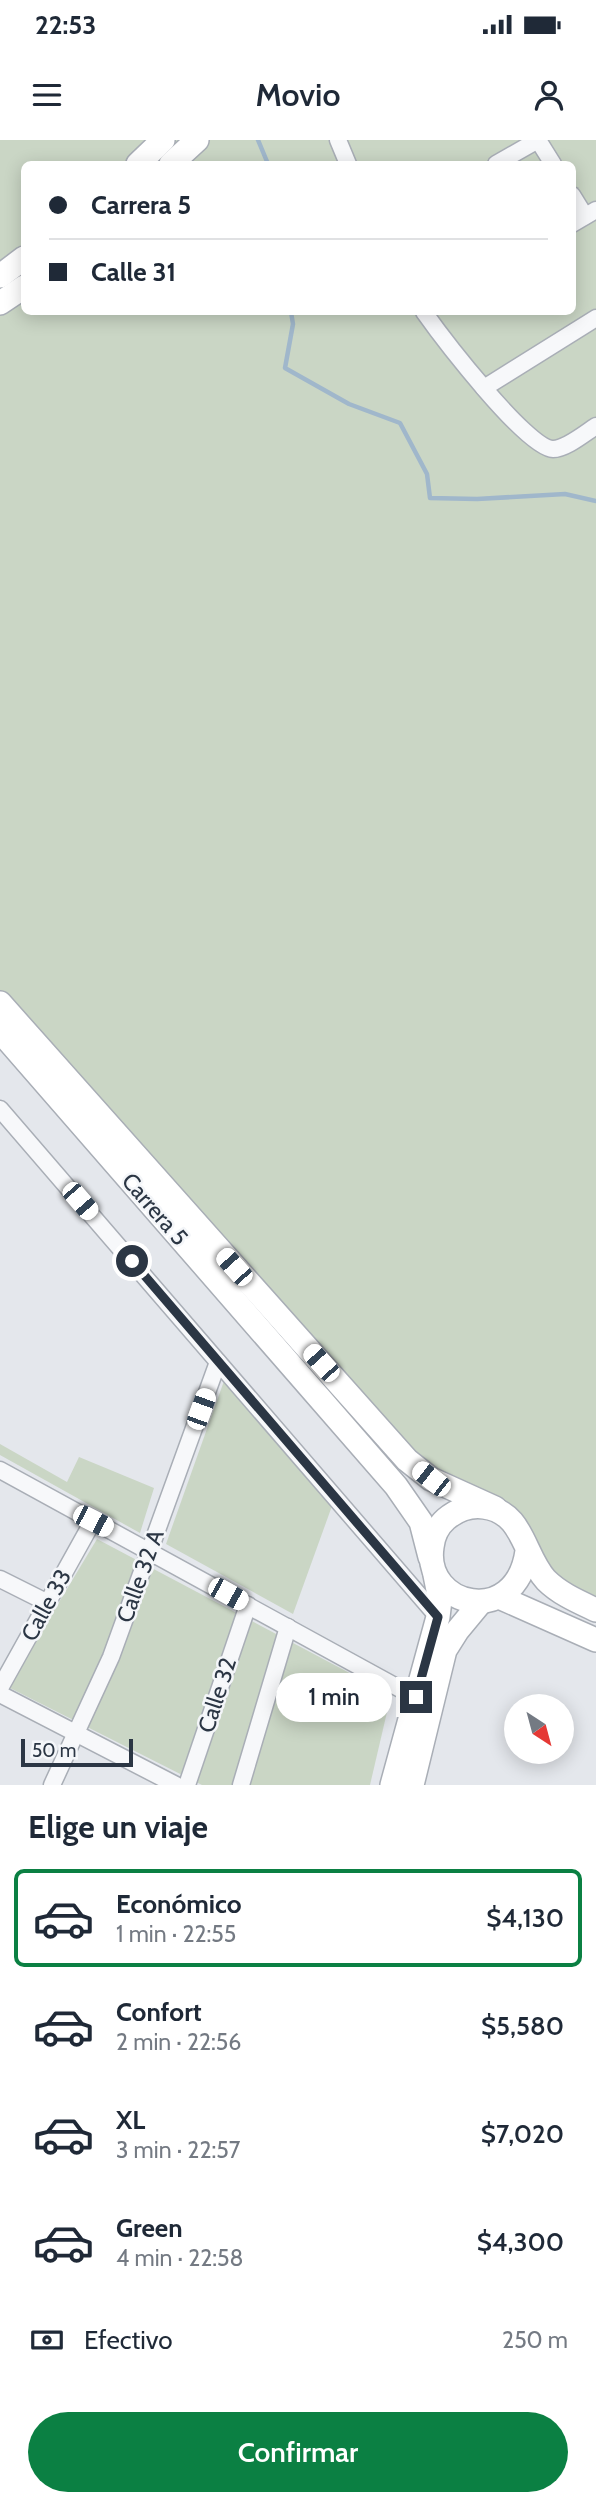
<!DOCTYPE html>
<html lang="es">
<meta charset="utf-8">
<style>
:root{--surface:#fff;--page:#f2f2f3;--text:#1f2937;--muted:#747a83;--line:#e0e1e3;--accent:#0b8043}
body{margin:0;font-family:Cabin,sans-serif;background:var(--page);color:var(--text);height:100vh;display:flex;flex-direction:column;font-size:26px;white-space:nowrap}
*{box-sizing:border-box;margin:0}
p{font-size:23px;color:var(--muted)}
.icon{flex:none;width:38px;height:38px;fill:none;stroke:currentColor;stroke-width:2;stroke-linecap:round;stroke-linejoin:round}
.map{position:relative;height:1645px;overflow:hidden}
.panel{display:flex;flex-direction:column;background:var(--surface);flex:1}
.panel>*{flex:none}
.banner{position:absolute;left:21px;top:21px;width:555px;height:154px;border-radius:10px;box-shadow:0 4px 18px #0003;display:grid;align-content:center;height:154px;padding:0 28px;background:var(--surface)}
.needle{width:46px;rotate:144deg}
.buttons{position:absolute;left:504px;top:1554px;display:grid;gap:14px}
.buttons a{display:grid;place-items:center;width:70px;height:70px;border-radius:50%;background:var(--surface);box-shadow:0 4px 18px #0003;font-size:35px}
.scale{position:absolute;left:21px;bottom:18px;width:112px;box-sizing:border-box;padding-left:7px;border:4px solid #2b3644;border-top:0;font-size:19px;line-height:24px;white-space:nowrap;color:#2b3644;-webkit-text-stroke:5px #f4f6f9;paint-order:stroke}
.end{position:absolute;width:32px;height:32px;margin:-16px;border:9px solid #2b3644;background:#fff;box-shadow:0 0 0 4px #fff}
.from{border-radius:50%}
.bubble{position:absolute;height:49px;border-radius:24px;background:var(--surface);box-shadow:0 4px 18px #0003;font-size:23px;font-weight:600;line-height:49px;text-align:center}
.car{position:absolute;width:21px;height:42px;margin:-21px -10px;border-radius:9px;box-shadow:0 0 5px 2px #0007;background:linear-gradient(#fff 24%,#345 0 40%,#fff 0 76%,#345 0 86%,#fff 0)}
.banner b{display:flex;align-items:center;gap:24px;height:66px;font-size:26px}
.banner b+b{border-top:2px solid var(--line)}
.banner i{width:18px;height:18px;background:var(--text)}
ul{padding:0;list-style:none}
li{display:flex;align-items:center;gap:21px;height:98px;margin:0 14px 10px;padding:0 14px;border:4px solid transparent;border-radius:10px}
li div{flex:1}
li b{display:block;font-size:26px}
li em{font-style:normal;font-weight:600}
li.current{border-color:var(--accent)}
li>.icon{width:63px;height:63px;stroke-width:1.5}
h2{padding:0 28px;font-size:32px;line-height:84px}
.pay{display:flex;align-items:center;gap:18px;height:77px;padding:0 28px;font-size:26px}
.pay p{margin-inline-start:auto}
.cta{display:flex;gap:14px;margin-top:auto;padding:14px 28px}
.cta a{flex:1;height:80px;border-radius:42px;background:var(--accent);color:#fff;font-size:28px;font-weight:600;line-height:80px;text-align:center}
.status{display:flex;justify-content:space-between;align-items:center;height:49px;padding:0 35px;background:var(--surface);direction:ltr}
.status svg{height:19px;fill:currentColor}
header{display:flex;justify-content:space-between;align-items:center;height:91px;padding:0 28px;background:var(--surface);font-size:32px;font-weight:600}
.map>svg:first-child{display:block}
.green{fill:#cad6c5;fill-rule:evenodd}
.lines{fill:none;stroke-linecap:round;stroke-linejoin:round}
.stream{stroke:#a0b7cb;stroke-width:4.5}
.street-casing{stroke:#a9aeb6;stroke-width:19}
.secondary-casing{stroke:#a9aeb6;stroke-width:26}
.street{stroke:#f7f8fa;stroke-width:16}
.secondary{stroke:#fff;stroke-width:23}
.route{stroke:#2b3644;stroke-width:9}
.labels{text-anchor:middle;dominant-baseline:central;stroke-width:5;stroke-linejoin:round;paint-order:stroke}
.street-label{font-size:23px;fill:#2b3644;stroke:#f4f6f9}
</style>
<div class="status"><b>22:53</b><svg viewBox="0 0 49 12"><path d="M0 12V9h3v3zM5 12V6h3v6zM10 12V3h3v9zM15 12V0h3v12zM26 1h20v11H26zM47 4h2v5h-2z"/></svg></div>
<header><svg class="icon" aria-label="menu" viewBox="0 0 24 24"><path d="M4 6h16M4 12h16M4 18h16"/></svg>Movio<svg class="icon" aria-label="person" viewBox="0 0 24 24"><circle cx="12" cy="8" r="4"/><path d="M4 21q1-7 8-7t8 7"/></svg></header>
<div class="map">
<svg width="596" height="1645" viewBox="0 0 596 1645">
<rect width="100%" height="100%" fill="#e4e7ec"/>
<g class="green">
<path d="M0,0h596v1464l-24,-11 -40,-43 -97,-76 -435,-481zM24,24h548v148h-548z"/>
<polygon points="224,1241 332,1366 293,1474 166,1404"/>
<polygon points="0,1304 67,1342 79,1317 154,1348 140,1393 0,1315"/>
<polygon points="97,1399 391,1555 370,1645 202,1645 8,1547"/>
</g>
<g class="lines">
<g class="stream">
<polyline points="258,0 268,24"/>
<polyline points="291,172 293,184 285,228 349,264 400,283 427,334 430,358 477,359 565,354 596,361"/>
</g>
<defs>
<g id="street">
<polyline points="338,0 348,24"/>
<polyline points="538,0 553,24"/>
<polyline points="496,24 538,0"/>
<polyline points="572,55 585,76"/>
<polyline points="572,84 596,70"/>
<path d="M424,172c17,24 103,137 129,137 13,0 32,-16 43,-23"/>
<polyline points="484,248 596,178"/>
<polyline points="0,969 438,1477"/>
<polyline points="0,1330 424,1562"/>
<polyline points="0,1439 48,1463"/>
<polyline points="0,1548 93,1381"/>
<polyline points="0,1554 176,1645"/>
<polyline points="52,1645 111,1517 218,1222"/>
<polyline points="187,1645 248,1465"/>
<polyline points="241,1645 288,1487"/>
</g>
<g id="secondary">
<polyline points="138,24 163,0"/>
<polyline points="171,24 197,0"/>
<polyline points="0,136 24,118"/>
<polyline points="0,163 24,147"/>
<polyline points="0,863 407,1320 431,1339 495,1368"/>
<polyline points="0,891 396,1346 421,1382 430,1417"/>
<path d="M527,1411c-11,78 -104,56 -95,-4 1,-10 6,-21 14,-28 11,-9 24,-14 38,-12 40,5 39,48 62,73 14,14 33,22 50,30"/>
<polyline points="499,1457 596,1500"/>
<polyline points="392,1645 438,1477 440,1460 435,1435"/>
<polyline points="412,1645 445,1510 457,1491 481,1462"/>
</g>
</defs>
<use href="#street" class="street-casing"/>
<use href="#secondary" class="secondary-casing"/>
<use href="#street" class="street"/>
<use href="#secondary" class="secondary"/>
</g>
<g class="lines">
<polyline class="route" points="132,1121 438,1477 416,1557"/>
</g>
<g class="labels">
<g class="street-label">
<text transform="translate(155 1069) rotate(49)">Carrera 5</text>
<text transform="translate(140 1436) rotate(-70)">Calle 32 A</text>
<text transform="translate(46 1465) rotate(-61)">Calle 33</text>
<text transform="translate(217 1555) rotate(-72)">Calle 32</text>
</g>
</g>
</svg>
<div class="buttons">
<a><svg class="needle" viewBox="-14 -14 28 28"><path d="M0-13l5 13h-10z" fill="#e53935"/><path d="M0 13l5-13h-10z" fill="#747a83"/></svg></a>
</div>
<div class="scale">50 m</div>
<i class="end from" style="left:132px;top:1121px"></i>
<i class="end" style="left:416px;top:1557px"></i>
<div class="bubble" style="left:276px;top:1533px;width:116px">1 min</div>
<i class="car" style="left:80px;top:1061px;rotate:139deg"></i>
<i class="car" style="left:234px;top:1127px;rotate:318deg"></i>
<i class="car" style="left:321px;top:1223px;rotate:318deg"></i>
<i class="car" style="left:201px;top:1269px;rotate:20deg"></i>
<i class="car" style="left:431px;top:1339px;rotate:308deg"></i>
<i class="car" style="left:93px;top:1381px;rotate:117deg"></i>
<i class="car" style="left:228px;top:1454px;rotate:119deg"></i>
<div class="banner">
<b><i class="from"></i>Carrera 5</b>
<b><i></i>Calle 31</b>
</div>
</div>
<section class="panel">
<h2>Elige un viaje</h2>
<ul>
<li class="current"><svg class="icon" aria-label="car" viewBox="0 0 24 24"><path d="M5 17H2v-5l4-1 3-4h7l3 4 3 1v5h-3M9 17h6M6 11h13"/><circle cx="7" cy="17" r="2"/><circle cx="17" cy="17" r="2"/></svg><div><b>Económico</b><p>1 min · 22:55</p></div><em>$4,130</em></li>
<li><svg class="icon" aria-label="car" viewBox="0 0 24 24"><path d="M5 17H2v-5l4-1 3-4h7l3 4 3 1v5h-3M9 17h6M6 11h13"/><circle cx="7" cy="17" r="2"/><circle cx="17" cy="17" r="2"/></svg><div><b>Confort</b><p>2 min · 22:56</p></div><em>$5,580</em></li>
<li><svg class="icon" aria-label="car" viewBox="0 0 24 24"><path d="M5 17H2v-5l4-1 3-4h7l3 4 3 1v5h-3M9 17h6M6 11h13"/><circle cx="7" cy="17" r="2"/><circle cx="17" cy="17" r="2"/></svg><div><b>XL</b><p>3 min · 22:57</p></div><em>$7,020</em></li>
<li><svg class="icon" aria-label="car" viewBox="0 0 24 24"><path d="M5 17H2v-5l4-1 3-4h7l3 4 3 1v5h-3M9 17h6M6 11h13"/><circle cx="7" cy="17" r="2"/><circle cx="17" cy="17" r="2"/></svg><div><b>Green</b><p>4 min · 22:58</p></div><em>$4,300</em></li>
</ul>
<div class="pay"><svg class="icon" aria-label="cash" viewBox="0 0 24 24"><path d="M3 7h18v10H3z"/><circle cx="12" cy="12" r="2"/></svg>Efectivo<p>250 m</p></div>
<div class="cta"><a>Confirmar</a></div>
</section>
